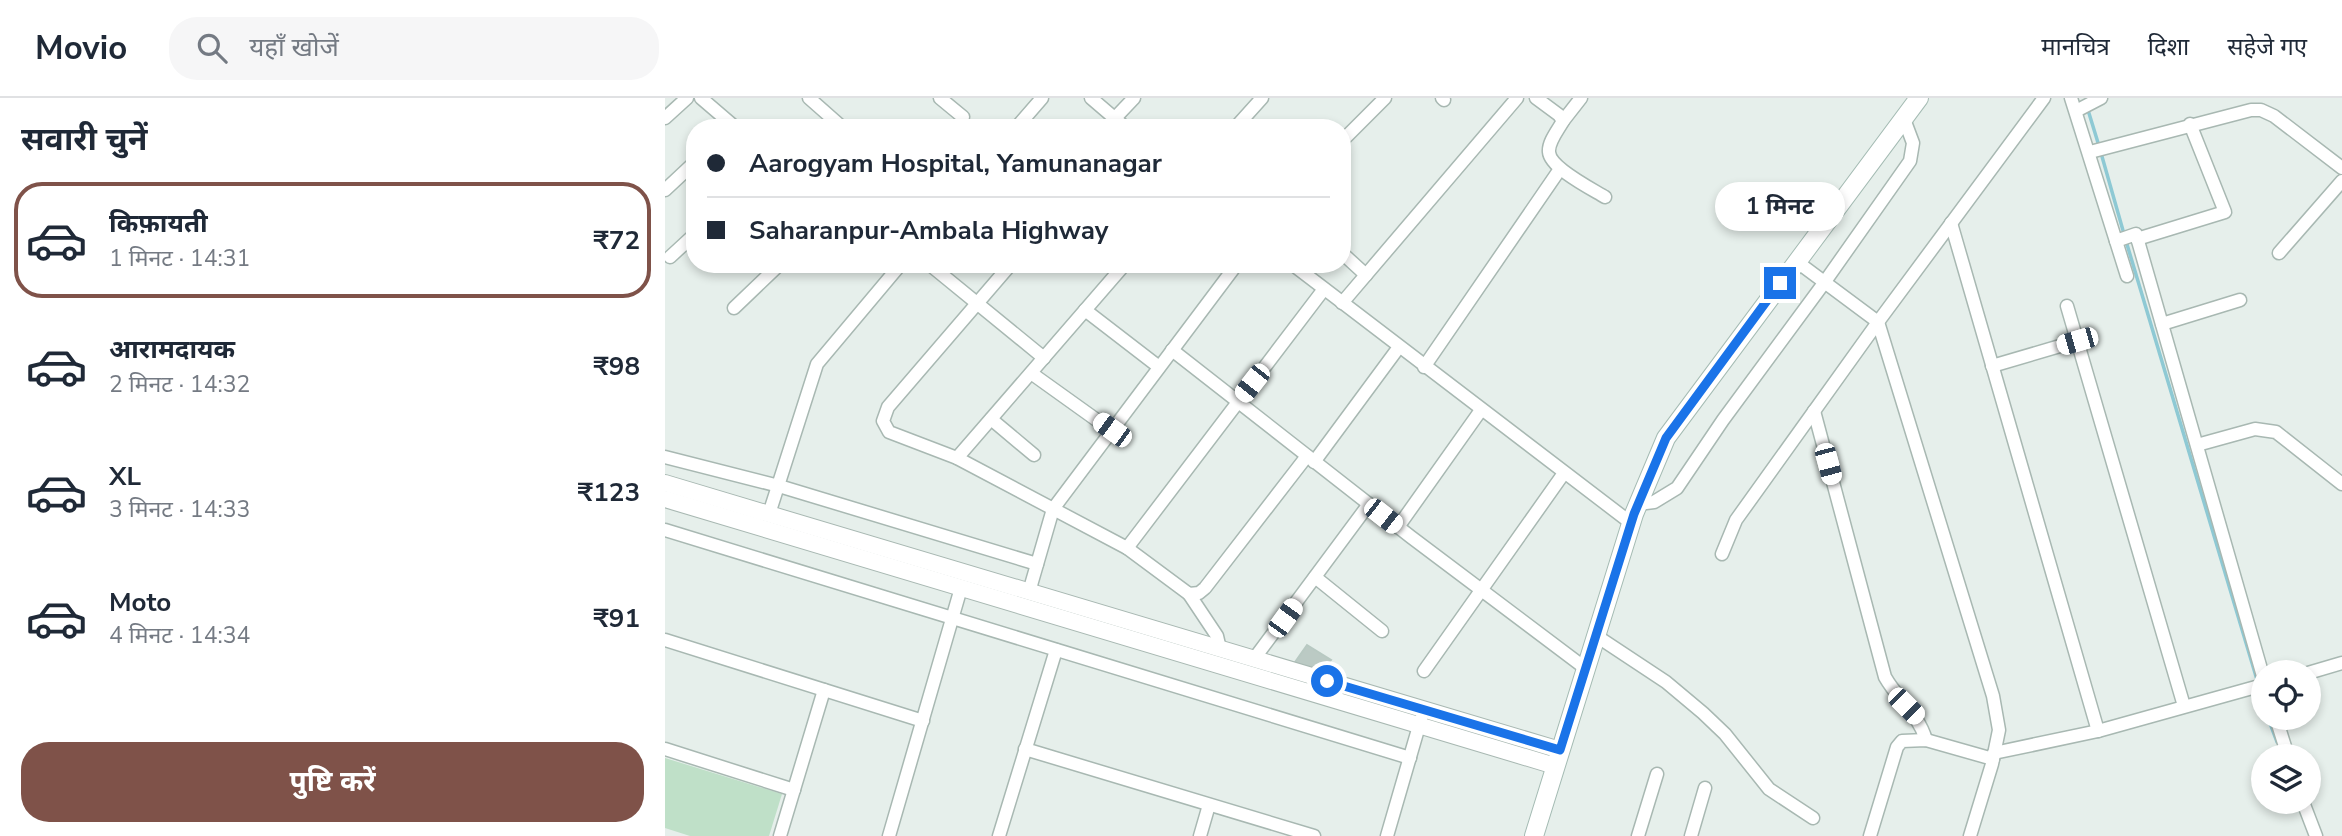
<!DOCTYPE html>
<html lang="hi">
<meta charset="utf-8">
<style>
:root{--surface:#fff;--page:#f6f6f7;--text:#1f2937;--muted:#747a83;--line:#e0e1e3;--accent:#7f5249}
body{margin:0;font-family:"Nunito Sans","Noto Sans Devanagari",sans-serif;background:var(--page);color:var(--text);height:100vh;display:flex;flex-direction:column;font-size:26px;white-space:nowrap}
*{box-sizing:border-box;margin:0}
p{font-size:23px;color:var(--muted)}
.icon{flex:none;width:38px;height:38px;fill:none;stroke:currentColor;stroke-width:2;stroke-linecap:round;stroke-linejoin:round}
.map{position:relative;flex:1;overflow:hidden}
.details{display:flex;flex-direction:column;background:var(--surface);width:665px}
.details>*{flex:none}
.top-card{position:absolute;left:21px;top:21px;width:665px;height:154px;border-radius:28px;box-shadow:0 4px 10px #0003;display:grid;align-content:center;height:154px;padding:0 21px;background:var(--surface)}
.buttons{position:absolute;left:1586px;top:562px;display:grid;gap:14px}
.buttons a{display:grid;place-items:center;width:70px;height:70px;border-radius:50%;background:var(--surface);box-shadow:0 4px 10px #0003;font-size:35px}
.end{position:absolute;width:32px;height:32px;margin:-16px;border:9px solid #1a73e8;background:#fff;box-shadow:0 0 0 4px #fff}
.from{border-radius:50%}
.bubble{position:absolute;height:49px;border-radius:24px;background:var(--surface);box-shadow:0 4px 10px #0003;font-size:23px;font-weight:700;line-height:49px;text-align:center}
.car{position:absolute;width:21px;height:42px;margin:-21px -10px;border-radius:9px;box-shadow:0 0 5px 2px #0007;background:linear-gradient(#fff 24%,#345 0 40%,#fff 0 76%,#345 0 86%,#fff 0)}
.top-card b{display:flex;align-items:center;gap:24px;height:66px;font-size:26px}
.top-card b+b{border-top:2px solid var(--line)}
.top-card i{width:18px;height:18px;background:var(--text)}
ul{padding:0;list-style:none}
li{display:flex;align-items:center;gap:21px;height:116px;margin:0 14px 10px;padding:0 7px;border:4px solid transparent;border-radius:28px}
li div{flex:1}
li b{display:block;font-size:26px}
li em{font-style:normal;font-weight:700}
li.active{border-color:var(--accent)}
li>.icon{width:63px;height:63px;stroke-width:1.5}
h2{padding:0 21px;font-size:32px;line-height:84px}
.action{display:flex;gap:14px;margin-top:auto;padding:14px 21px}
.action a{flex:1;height:80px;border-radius:28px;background:var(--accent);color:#fff;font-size:28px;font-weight:700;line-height:80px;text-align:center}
header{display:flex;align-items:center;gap:42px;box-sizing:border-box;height:98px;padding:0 35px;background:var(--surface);border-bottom:2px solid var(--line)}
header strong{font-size:33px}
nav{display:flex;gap:38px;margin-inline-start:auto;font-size:24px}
.search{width:490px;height:63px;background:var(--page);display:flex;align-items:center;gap:18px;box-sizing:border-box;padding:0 24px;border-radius:28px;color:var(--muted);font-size:26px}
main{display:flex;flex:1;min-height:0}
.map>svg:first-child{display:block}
.green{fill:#bfe0c8}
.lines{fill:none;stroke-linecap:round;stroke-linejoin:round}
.stream{stroke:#8ec9d4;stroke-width:3.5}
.building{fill:#bbcac4;stroke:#b8c9c2;stroke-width:2}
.minor-casing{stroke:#a8b8b2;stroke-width:15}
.tertiary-casing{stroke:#a8b8b2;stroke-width:18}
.secondary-casing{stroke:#a4bbb3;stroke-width:20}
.minor{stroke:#fff;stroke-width:12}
.tertiary{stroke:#fff;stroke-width:16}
.secondary{stroke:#fff;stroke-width:18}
.route{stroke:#1a73e8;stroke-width:9}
</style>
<header>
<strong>Movio</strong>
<div class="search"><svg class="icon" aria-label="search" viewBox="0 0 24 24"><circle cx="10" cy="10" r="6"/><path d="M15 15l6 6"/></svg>यहाँ खोजें</div>
<nav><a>मानचित्र</a><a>दिशा</a><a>सहेजे गए</a></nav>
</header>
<main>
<section class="details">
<h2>सवारी चुनें</h2>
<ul>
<li class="active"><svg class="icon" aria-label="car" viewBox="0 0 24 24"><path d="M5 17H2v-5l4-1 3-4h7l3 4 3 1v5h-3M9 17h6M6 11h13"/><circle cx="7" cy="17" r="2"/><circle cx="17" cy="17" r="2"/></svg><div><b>किफ़ायती</b><p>1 मिनट · 14:31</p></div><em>₹72</em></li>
<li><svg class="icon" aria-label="car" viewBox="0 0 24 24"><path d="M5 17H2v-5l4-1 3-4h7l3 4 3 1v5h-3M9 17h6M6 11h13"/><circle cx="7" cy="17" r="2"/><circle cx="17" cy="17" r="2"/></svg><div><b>आरामदायक</b><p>2 मिनट · 14:32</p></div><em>₹98</em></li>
<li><svg class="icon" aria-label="car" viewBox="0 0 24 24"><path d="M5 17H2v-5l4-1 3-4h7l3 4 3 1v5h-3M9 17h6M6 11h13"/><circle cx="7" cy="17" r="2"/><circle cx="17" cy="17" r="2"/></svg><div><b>XL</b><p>3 मिनट · 14:33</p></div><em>₹123</em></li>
<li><svg class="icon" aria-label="car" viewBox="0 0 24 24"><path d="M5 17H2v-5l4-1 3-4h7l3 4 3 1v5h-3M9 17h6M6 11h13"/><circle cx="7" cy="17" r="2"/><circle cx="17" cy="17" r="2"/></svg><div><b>Moto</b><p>4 मिनट · 14:34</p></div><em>₹91</em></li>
</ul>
<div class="action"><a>पुष्टि करें</a></div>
</section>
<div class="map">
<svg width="1677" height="738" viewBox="0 0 1677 738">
<rect width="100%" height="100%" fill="#e6efeb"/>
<polygon class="green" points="0,660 117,696 104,738 25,738 0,730"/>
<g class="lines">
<g class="stream">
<polyline points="1423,12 1434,48"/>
<polyline points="1436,55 1459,136"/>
<polyline points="1461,143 1593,585"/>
<polyline points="1595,592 1598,601"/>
<polyline points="1603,620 1612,644"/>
</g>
</g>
<polygon class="building" points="642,547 666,562 652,577 626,570"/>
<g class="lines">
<defs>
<g id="minor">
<polyline points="36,0 71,30"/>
<polyline points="144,0 178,30"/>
<polyline points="275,0 298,19"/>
<polyline points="426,0 461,30"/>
<polyline points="777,0 779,2"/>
<path d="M871,0l23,17 4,6c-5,9 -15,21 -14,31 1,16 43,37 56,45"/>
<polyline points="1406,0 1462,178"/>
<polyline points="1411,13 1436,0"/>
<polyline points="0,20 22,0"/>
<polyline points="450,20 469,0"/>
<polyline points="898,23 916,0"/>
<polyline points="351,30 377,0"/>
<polyline points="570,30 597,0"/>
<polyline points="677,43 720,0"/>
<polyline points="1425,54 1586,12 1596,12 1609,18 1677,70"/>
<polyline points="0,92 30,64"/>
<polyline points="1286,125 1433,633"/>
<polyline points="1472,141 1560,114 1525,26"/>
<polyline points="1451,143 1471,136 1598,578"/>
<polyline points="677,155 701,177"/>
<polyline points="1614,155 1677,83"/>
<polyline points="5,159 30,136"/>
<polyline points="1131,163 1213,224 1328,598 1334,632 1327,666 1305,738"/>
<polyline points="264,166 379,260"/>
<polyline points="346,166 223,309 218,323 224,334 292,360 462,450 524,496 534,495 540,490 642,358"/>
<polyline points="627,166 966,425"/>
<polyline points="677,205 852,0"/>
<polyline points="1402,208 1519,608"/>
<polyline points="69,210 115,166"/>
<polyline points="420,212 494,269"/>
<polyline points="1497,226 1575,202"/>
<polyline points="507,252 746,439 920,570"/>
<polyline points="1327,268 1412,243"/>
<polyline points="759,269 895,71"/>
<polyline points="366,275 447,333"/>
<path d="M1149,313l71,266c13,23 33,36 41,63"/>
<polyline points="326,321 369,357"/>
<polyline points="1532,347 1590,331 1611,334 1677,386"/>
<polyline points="0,359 114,388 372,466"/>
<polyline points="292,360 460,166"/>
<polyline points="649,364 734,249"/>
<polyline points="973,406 989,404 1012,390 1058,322 1159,185 1245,63 1248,45 1239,21"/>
<polyline points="104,416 152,266 236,166"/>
<polyline points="733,429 816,312"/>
<polyline points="0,432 745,660"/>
<polyline points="462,450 659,191"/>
<polyline points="1057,456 1071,422 1213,224 1379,0"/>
<polyline points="650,479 717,533"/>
<polyline points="364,494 388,411 572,166"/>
<polyline points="524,496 552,538 555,551"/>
<polyline points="930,537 1001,584 1038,615 1060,636 1104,691 1148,720"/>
<polyline points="0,542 258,623"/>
<polyline points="589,561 704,406"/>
<polyline points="759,573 899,375"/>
<polyline points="1643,575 1677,565"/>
<polyline points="1611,620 1623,658"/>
<polyline points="0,651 129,692"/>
<polyline points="360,651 649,738"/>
<polyline points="1329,655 1433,633 1598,587"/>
<polyline points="1638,704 1651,738"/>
<polyline points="115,738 159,592"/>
<polyline points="224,738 296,490"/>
<polyline points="334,738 391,552"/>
<polyline points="535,738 544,707"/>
<polyline points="722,738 756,621"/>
<polyline points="973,738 992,676"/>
<polyline points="1026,738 1040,690"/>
<polyline points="1205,738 1232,649 1237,643 1261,642 1328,661"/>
</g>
<g id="tertiary">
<polyline points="0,385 895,652"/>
<polyline points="0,401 890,668"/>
</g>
<polyline id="secondary" points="869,738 969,416 1001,340 1254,0"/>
</defs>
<use href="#minor" class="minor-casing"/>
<use href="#tertiary" class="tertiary-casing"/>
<use href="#secondary" class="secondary-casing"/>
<use href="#minor" class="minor"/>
<use href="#tertiary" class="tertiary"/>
<use href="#secondary" class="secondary"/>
</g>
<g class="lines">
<polyline class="route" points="662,583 895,652 969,416 1001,340 1115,185"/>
</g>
</svg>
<div class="buttons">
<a><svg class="icon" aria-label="locate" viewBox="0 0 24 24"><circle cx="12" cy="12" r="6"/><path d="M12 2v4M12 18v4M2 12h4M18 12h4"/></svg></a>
<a><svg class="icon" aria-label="layers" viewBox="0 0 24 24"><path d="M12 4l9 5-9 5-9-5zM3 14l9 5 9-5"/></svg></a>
</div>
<i class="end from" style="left:662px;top:583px"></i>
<i class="end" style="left:1115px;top:185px"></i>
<div class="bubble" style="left:1050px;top:84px;width:130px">1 मिनट</div>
<i class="car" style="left:1412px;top:243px;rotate:254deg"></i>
<i class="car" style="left:587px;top:285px;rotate:218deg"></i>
<i class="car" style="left:447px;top:332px;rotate:306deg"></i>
<i class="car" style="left:1163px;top:366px;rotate:165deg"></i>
<i class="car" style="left:718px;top:418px;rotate:128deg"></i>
<i class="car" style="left:620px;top:520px;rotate:36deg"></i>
<i class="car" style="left:1241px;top:608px;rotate:135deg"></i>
<div class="top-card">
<b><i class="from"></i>Aarogyam Hospital, Yamunanagar</b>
<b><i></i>Saharanpur-Ambala Highway</b>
</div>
</div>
</main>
